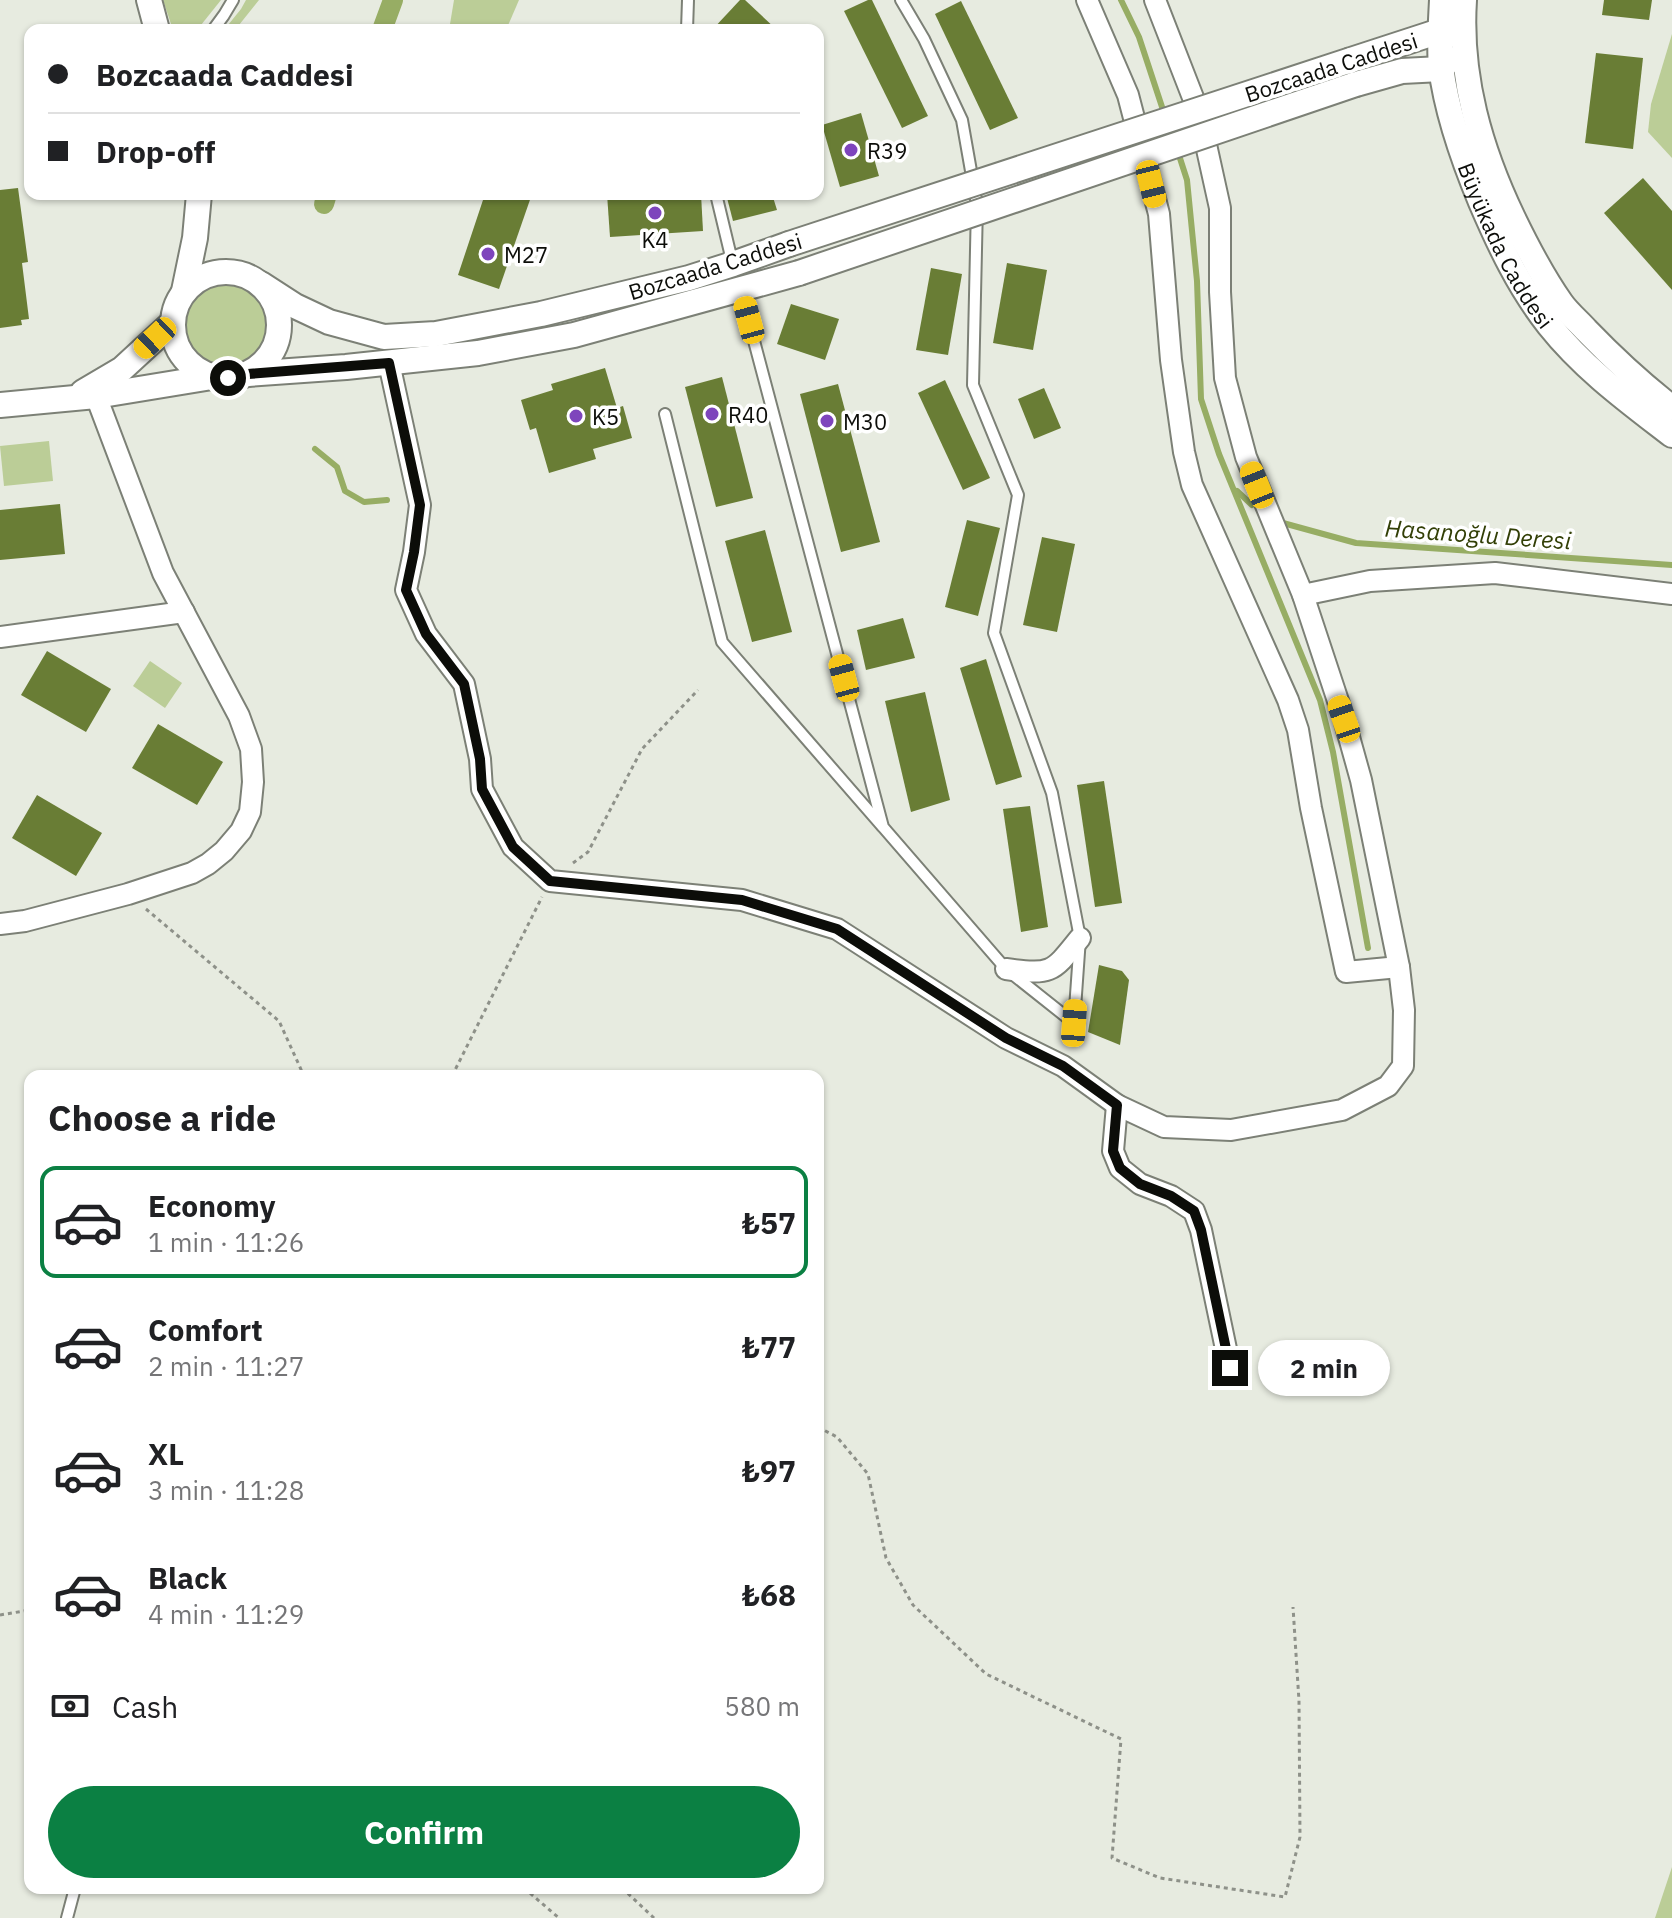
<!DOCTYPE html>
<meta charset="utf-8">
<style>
:root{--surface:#fff;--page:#f2f2f2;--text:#202124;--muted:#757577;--line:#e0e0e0;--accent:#0b8043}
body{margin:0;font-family:"IBM Plex Sans",sans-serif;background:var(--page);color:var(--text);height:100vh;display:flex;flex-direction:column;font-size:30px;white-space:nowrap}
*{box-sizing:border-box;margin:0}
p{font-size:26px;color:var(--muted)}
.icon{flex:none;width:44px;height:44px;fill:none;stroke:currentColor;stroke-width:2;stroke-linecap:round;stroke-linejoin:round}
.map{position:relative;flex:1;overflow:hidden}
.details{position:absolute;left:24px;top:1070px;width:800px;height:824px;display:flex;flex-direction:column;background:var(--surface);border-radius:16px;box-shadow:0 2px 6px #0004}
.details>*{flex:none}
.top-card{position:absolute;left:24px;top:24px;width:800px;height:176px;border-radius:16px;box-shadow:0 2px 6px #0004;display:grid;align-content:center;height:176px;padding:0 24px;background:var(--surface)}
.end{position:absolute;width:36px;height:36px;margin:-18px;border:10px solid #0c0d09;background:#fff;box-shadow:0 0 0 4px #fff}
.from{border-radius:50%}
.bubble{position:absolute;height:56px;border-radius:28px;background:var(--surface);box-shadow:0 2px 6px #0004;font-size:26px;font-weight:700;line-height:56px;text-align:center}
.car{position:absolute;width:24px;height:48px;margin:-24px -12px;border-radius:10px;box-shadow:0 0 6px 2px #0007;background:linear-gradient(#f5c518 24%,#345 0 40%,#f5c518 0 76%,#345 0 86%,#f5c518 0)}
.top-card b{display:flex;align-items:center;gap:28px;height:76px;font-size:30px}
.top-card b+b{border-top:2px solid var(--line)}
.top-card i{width:20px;height:20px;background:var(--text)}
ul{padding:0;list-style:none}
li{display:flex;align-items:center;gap:24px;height:112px;margin:0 16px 12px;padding:0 8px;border:4px solid transparent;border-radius:16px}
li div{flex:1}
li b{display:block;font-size:30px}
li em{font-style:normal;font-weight:700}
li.on{border-color:var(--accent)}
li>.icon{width:72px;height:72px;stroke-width:1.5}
h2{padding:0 24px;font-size:36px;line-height:96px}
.pay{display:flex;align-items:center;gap:20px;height:88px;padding:0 24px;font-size:30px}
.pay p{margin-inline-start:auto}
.cta{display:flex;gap:16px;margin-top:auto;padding:16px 24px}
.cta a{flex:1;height:92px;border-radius:48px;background:var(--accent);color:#fff;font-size:32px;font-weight:700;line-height:92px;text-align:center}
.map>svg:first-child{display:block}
.green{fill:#bbcd97}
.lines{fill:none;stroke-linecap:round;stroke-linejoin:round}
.stream{stroke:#97ad64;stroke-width:6}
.canal{stroke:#97ad64;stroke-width:20}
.building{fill:#697d35}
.service-casing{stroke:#7c8076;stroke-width:14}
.minor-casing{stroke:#7c8076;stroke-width:24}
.tertiary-casing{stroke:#7c8076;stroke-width:28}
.path{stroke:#8e9189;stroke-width:3;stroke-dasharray:4 4;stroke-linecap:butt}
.service{stroke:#fff;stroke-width:10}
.minor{stroke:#fff;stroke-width:20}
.tertiary{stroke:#fff;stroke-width:24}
.tertiary-bridge-casing{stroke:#7c8076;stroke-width:28;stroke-linecap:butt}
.tertiary-bridge{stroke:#fff;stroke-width:24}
.route{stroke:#0c0d09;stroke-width:10}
.poi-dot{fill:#7e45bc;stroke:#fff;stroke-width:3}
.labels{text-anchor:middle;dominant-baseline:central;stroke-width:7;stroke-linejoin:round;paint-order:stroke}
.street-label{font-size:22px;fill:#0c0d09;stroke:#fff}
.poi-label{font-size:22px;fill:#0c0d09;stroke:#fff;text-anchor:start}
.water-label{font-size:24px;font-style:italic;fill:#323f06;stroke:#fff}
</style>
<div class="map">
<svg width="1672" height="1918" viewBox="0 0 1672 1918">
<rect width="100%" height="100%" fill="#e7ebe0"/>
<g class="green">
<polygon points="163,0 221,0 197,30 173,30"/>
<polygon points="246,0 259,0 235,30 224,30 241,9"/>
<polygon points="454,0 519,0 506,30 449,30"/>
<polygon points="1672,34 1672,158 1648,132 1651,104"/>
<circle cx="226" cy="326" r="43"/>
<polygon points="49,441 53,481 4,486 0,446"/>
<polygon points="150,661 182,683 165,708 133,686"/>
<polygon points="1672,1867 1672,1918 1655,1918"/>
</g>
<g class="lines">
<g class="stream">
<polyline points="1121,0 1139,37 1165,116"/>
<polyline points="1177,149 1187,180 1197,281 1201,399 1219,454 1320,700 1333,752 1368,948"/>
<polyline points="315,449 337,467 345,491 364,502 387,500"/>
<polyline points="1237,491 1252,505"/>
<polyline points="1283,523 1356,543 1672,565"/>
</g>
<g class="canal">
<polyline points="382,30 393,0"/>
<polyline points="324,204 327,194"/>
</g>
</g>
<g class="building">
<polygon points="740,0 745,0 777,30 712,30"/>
<polygon points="868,0 872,0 928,116 902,128 844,11"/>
<polygon points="1604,0 1652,0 1649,20 1602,15"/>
<polygon points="961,1 1018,118 990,130 935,14"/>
<polygon points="1596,53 1643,58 1633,149 1585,143"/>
<polygon points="861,113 879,176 840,187 822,125"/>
<polygon points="1643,178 1672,211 1672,290 1604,213"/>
<polygon points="18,188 28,262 22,263 29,319 21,320 22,325 0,328 0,190"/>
<polygon points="485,194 532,194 499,289 458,275"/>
<polygon points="607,194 701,194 703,231 610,237"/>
<polygon points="726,194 772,194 777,210 733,221"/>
<polygon points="1007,263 1047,270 1033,350 993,343"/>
<polygon points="931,268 962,274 948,355 916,350"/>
<polygon points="791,304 839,319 825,360 777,344"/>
<polygon points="605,368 617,408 623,406 632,438 593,449 596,459 549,473 536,428 530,430 521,400 553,390 551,384"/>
<polygon points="722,377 753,498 716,507 685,387"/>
<polygon points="945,380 990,478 963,490 918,393"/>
<polygon points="838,384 880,542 841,552 800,394"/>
<polygon points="1044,388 1061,428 1034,439 1018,399"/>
<polygon points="60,504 65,554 0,560 0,510"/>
<polygon points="967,520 1000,528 978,616 945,607"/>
<polygon points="765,530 792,632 752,642 725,541"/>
<polygon points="1042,537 1075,544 1057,632 1023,625"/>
<polygon points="903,618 915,658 866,670 857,630"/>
<polygon points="47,651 111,689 86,732 21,695"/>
<polygon points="986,659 1022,777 996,785 960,668"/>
<polygon points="925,692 950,800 911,812 885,701"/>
<polygon points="158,724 223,762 197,805 132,768"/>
<polygon points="1104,781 1122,903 1095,907 1077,785"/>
<polygon points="37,795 102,833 76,876 12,838"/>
<polygon points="1030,806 1048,927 1021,932 1003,809"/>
<polygon points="1099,965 1122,971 1129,980 1120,1045 1088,1032"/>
</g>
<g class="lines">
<defs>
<g id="service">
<polyline points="213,30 224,15 233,0"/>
<polyline points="687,30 688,0"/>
<polyline points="716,194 733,265"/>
<polyline points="740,288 883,827 1006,969 1074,1023 1080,938 1052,793 994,633 1018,495 973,385 977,205 962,120 924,39 901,0"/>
<polyline points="665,414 722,642 882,826"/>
<polyline points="67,1918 75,1888"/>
</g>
<g id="minor">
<polyline points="1087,0 1128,95 1159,214 1171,360 1184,452 1192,485 1288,700 1298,730 1311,808 1346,972 1399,967"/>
<polyline points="389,363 420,505 414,552 406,590 426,634 464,684 480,759 482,789 513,847 550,881 742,900 837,929 1006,1038 1063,1066 1117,1105 1164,1127 1231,1130 1342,1110 1388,1086 1403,1066 1404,1010 1399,967 1361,780 1344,719 1303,595 1246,457 1225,378 1220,292 1220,208 1199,113 1155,0"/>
<polyline points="1303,595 1370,581 1495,573 1672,594"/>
<polyline points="0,637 184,612"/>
<polyline points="0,924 25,921 128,894 192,873 208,864 224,851 241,831 250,812 253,782 251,749 239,716 163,573 96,396"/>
<path d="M1006,969c46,6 46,4 74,-31"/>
<polyline points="1117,1105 1113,1151 1120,1168 1140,1184 1171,1196 1194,1211 1201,1230 1230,1368"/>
</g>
<g id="tertiary">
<polyline points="149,0 157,30"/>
<path id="s1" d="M1442,0c-1,22 -3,45 -1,67 6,47 22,92 40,135 19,44 38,85 68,123 35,44 79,76 123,110"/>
<path d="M1464,0c-5,77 16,149 49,218 14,29 29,58 48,85 7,10 17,18 25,27 27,28 55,54 86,78"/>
<polyline points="1351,60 1440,31"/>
<polyline points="1356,84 1402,71 1441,69 1450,59"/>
<circle cx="226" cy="325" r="53"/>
<polyline points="261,284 295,306 329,322 384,337 436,334 541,314 689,278 733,264 789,244"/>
<polyline points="184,291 195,238 199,194"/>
<polyline points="248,374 346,367 478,353 574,335 799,273"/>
<polyline points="83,392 122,369 172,323"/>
<polyline points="0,405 96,396 212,377"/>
</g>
</defs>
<use href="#service" class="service-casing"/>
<use href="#minor" class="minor-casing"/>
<use href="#tertiary" class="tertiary-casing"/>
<g class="path">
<polyline points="573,863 588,852 642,749 698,690"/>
<polyline points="146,909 279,1021 304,1076"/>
<polyline points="452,1076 542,897"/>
<polyline points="818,1427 837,1437 868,1474 886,1558 913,1605 986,1674 1121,1739 1112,1858 1160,1878 1285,1897 1300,1837 1299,1701 1293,1607"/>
<polyline points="0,1615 30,1610"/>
<polyline points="524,1888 559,1918"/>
<polyline points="622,1888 654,1918"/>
</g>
<use href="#service" class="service"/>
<use href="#minor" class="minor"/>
<use href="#tertiary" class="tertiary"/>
<defs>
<g id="tertiary-bridge">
<polyline points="789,244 1351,60"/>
<polyline points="799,273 1356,84"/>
</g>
</defs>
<use href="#tertiary-bridge" class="tertiary-bridge-casing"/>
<use href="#tertiary-bridge" class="tertiary-bridge"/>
</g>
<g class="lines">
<polyline class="route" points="228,378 248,374 389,363 420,505 414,552 406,590 426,634 464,684 480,759 482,789 513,847 550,881 742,900 837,929 1006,1038 1063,1066 1117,1105 1113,1151 1120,1168 1140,1184 1171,1196 1194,1211 1201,1230 1230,1368"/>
</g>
<g class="poi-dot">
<circle cx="851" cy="150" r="8"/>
<circle cx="655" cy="213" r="8"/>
<circle cx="488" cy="254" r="8"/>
<circle cx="712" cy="414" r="8"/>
<circle cx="576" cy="416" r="8"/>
<circle cx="827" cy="421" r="8"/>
</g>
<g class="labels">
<g class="street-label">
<text transform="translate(1331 67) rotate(-18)">Bozcaada Caddesi</text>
<text stroke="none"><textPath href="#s1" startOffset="258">Büyükada Caddesi</textPath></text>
<text transform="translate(715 266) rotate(-17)">Bozcaada Caddesi</text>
</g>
<g class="poi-label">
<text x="867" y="150">R39</text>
<text x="655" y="239" text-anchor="middle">K4</text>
<text x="504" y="254">M27</text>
<text x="728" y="414">R40</text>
<text x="592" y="416">K5</text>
<text x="843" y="421">M30</text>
</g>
<g class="water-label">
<text transform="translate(1478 534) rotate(4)">Hasanoğlu Deresi</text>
</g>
</g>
</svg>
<i class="end from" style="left:228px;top:378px"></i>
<i class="end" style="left:1230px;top:1368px"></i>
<div class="bubble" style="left:1258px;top:1340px;width:132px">2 min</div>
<i class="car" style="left:1151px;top:184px;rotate:166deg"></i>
<i class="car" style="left:749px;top:320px;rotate:345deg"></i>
<i class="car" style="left:155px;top:338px;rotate:227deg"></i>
<i class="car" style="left:1257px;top:485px;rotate:338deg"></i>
<i class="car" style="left:844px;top:678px;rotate:345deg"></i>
<i class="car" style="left:1344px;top:719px;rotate:341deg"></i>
<i class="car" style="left:1074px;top:1023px;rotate:4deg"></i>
<div class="top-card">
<b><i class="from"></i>Bozcaada Caddesi</b>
<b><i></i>Drop-off</b>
</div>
<section class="details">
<h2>Choose a ride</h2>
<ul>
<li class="on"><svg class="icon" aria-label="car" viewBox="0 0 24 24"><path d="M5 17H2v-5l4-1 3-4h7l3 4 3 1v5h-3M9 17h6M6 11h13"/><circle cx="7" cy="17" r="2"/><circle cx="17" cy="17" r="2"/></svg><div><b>Economy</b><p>1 min · 11:26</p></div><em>₺57</em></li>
<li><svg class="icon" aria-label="car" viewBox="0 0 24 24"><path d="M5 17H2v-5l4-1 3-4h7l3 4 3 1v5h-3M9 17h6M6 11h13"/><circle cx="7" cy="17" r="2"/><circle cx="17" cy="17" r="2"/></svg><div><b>Comfort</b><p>2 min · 11:27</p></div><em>₺77</em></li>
<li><svg class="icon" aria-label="car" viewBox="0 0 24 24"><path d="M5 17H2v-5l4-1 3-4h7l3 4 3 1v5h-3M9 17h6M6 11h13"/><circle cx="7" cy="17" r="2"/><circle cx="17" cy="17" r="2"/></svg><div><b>XL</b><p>3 min · 11:28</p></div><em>₺97</em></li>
<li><svg class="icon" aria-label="car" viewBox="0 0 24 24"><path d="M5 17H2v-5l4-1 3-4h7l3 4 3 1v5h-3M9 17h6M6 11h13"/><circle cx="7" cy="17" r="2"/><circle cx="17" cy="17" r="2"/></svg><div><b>Black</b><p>4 min · 11:29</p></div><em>₺68</em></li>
</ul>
<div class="pay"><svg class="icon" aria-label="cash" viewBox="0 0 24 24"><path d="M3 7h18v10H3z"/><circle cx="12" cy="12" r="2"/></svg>Cash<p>580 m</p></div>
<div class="cta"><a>Confirm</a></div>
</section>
</div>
